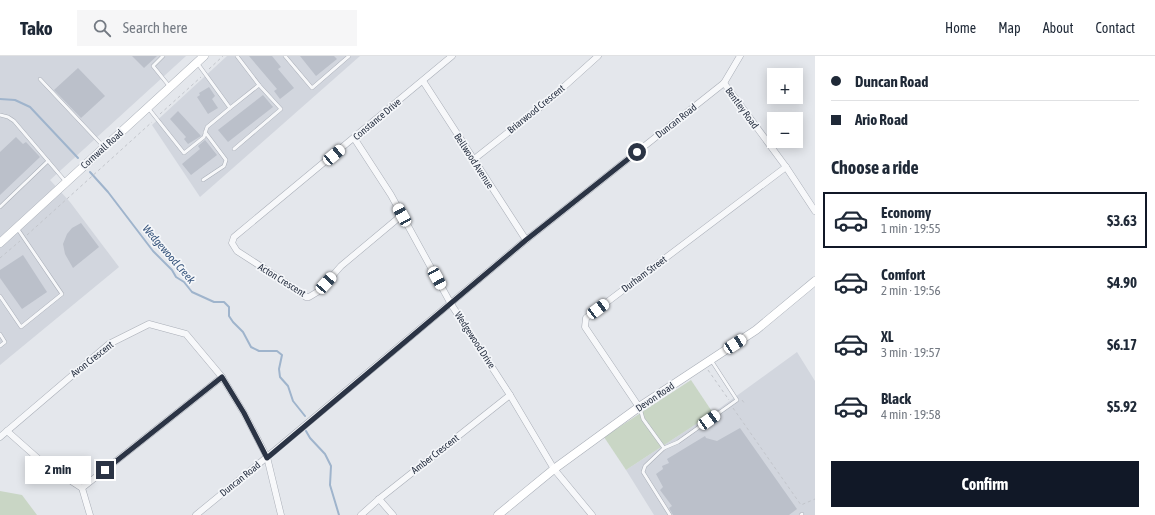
<!DOCTYPE html>
<meta charset="utf-8">
<style>
:root{--surface:#fff;--page:#f6f6f7;--text:#1f2937;--muted:#747a83;--line:#e0e1e3;--accent:#111827}
body{margin:0;font-family:"Asap Condensed",sans-serif;background:var(--page);color:var(--text);height:100vh;display:flex;flex-direction:column;font-size:15px;white-space:nowrap}
*{box-sizing:border-box;margin:0}
p{font-size:13px;color:var(--muted)}
.icon{flex:none;width:22px;height:22px;fill:none;stroke:currentColor;stroke-width:2;stroke-linecap:round;stroke-linejoin:round}
.map{position:relative;flex:1;overflow:hidden}
.details{display:flex;flex-direction:column;background:var(--surface);width:340px}
.details>*{flex:none}
.top-card{display:grid;align-content:center;height:88px;padding:0 16px;background:var(--surface)}
.tools{position:absolute;left:767px;top:12px;display:grid;gap:8px}
.tools a{display:grid;place-items:center;width:36px;height:36px;border-radius:0px;background:var(--surface);box-shadow:0 2px 10px #0003;font-size:20px}
.end{position:absolute;width:18px;height:18px;margin:-9px;border:5px solid #2b3445;background:#fff;box-shadow:0 0 0 2px #fff}
.from{border-radius:50%}
.bubble{position:absolute;height:28px;border-radius:0px;background:var(--surface);box-shadow:0 2px 10px #0003;font-size:13px;font-weight:700;line-height:28px;text-align:center}
.car{position:absolute;width:12px;height:24px;margin:-12px -6px;border-radius:5px;box-shadow:0 0 3px 1px #0007;background:linear-gradient(#fff 24%,#345 0 40%,#fff 0 76%,#345 0 86%,#fff 0)}
.top-card b{display:flex;align-items:center;gap:14px;height:38px;font-size:15px}
.top-card b+b{border-top:1px solid var(--line)}
.top-card i{width:10px;height:10px;background:var(--text)}
ul{padding:0;list-style:none}
li{display:flex;align-items:center;gap:12px;height:56px;margin:0 8px 6px;padding:0 8px;border:2px solid transparent;border-radius:0px}
li div{flex:1}
li b{display:block;font-size:15px}
li em{font-style:normal;font-weight:700}
li.selected{border-color:var(--accent)}
li>.icon{width:36px;height:36px;stroke-width:1.5}
h2{padding:0 16px;font-size:18px;line-height:48px}
.primary-button{display:flex;gap:8px;margin-top:auto;padding:8px 16px}
.primary-button a{flex:1;height:46px;border-radius:0px;background:var(--accent);color:#fff;font-size:16px;font-weight:700;line-height:46px;text-align:center}
header{display:flex;align-items:center;gap:24px;box-sizing:border-box;height:56px;padding:0 20px;background:var(--surface);border-bottom:1px solid var(--line)}
header strong{font-size:19px}
nav{display:flex;gap:22px;margin-inline-start:auto;font-size:14px}
.search{width:280px;height:36px;background:var(--page);display:flex;align-items:center;gap:10px;box-sizing:border-box;padding:0 14px;border-radius:0px;color:var(--muted);font-size:15px}
main{display:flex;flex:1;min-height:0}
.map>svg:first-child{display:block}
.built{fill:#d2d6de}
.green{fill:#c9d6c5}
.lines{fill:none;stroke-linecap:round;stroke-linejoin:round}
.stream{stroke:#9fb4cc;stroke-width:2}
.building{fill:#bbc0ca}
.lane-casing{stroke:#a9aeb7;stroke-width:4}
.street-casing{stroke:#a9aeb7;stroke-width:7}
.secondary-casing{stroke:#a9aeb7;stroke-width:9}
.path{stroke:#c2c5cb;stroke-width:1;stroke-dasharray:3 3;stroke-linecap:butt}
.lane{stroke:#f7f8fa;stroke-width:3}
.street{stroke:#f7f8fa;stroke-width:6}
.secondary{stroke:#fff;stroke-width:8}
.route{stroke:#2b3445;stroke-width:5}
.labels{text-anchor:middle;dominant-baseline:central;stroke-width:3.5;stroke-linejoin:round;paint-order:stroke}
.street-label{font-size:10px;fill:#2b3445;stroke:#f4f6f9}
.water-label{font-size:11px;font-style:italic;fill:#34527a;stroke:#f4f6f9}
</style>
<header>
<strong>Tako</strong>
<div class="search"><svg class="icon" aria-label="search" viewBox="0 0 24 24"><circle cx="10" cy="10" r="6"/><path d="M15 15l6 6"/></svg>Search here</div>
<nav><a>Home</a><a>Map</a><a>About</a><a>Contact</a></nav>
</header>
<main>
<div class="map">
<svg width="815" height="459" viewBox="0 0 815 459">
<rect width="100%" height="100%" fill="#e4e7ec"/>
<g class="built">
<polygon points="0,0 186,0 50,124 70,146 119,211 0,309"/>
<polygon points="227,0 360,0 200,141 152,69"/>
<polygon points="797,296 815,325 815,459 654,459 626,414 713,357"/>
</g>
<g class="green">
<polygon points="691,324 713,357 626,414 604,381"/>
<polygon points="0,435 22,439 37,459 0,459"/>
</g>
<g class="lines">
<g class="stream">
<polyline points="0,43 15,44 30,51 78,102"/>
<polyline points="90,116 108,136 153,195 172,214 176,221 184,226 192,236 214,246 224,246 229,251 229,260 233,266 243,276 251,291 259,295 277,295 282,299 279,313 280,321 288,330 293,345 305,360"/>
<polyline points="306,375 310,382 325,398 331,410 330,429 339,459"/>
</g>
</g>
<g class="building">
<polygon points="132,0 157,0 144,12"/>
<polygon points="249,0 272,0 281,11 278,13 294,32 280,43 274,35 277,33"/>
<polygon points="300,0 334,0 337,3 316,20"/>
<polygon points="78,12 105,40 81,62 54,34"/>
<polygon points="209,31 215,40 212,43 218,52 208,58 197,41 200,39 199,37"/>
<polygon points="263,39 273,51 228,86 218,74"/>
<polygon points="178,55 201,80 188,88 184,83 186,81 170,63"/>
<polygon points="16,81 23,88 26,86 40,101 0,139 0,96"/>
<polygon points="205,84 217,99 191,119 182,108 200,93 198,90"/>
<polygon points="81,167 99,191 73,212 65,198 63,188 67,178 72,172"/>
<polygon points="23,199 47,236 22,253 0,222 0,214"/>
<polygon points="740,372 797,453 789,459 673,459 669,452 672,450 660,434 663,431 656,418 663,413 662,410 669,407 667,403 705,380 706,382 717,385"/>
</g>
<g class="lines">
<defs>
<g id="lane">
<polyline points="163,0 153,10 170,31"/>
<polyline points="285,0 312,32 349,0"/>
<polyline points="198,8 230,52 259,29 237,0"/>
<polyline points="40,23 104,91"/>
<polyline points="149,53 184,97 204,81 207,71 230,52"/>
<polyline points="0,59 8,61 14,65 66,126"/>
<polyline points="234,93 281,53 259,29"/>
<polyline points="203,124 224,110 226,104 205,76"/>
<polyline points="0,151 48,105"/>
<polyline points="0,240 21,271 62,238 17,172"/>
<polyline points="0,278 5,286 0,290"/>
<polyline points="640,352 643,363 664,392"/>
<polyline points="670,459 643,416 645,410 664,392 678,386 737,344 711,304"/>
<polyline points="801,459 802,458"/>
</g>
<g id="street">
<polyline points="423,25 526,184"/>
<polyline points="724,27 786,111 815,155"/>
<polyline points="354,82 391,139 451,248 510,339 554,413 592,459"/>
<polyline points="473,104 548,45 598,0"/>
<polyline points="402,159 341,210 319,235 309,241 306,241 300,237 288,228 237,195 232,187 234,181 452,0"/>
<polyline points="639,351 585,271 586,262 786,111"/>
<polyline points="7,375 42,406 82,432 90,459"/>
<polyline points="0,381 109,288 149,268 186,278 222,321 244,357 267,401 281,459"/>
<polyline points="82,432 222,321"/>
<polyline points="379,443 393,459"/>
<polyline points="196,459 267,401 526,184 724,27 740,0"/>
<polyline points="361,459 379,443 510,339"/>
</g>
<g id="secondary">
<polyline points="0,187 204,0"/>
<polyline points="498,459 554,413 639,351 756,274 815,225"/>
</g>
</defs>
<use href="#lane" class="lane-casing"/>
<use href="#street" class="street-casing"/>
<use href="#secondary" class="secondary-casing"/>
<g class="path">
<polyline points="209,13 223,0"/>
<polyline points="160,58 201,21"/>
<polyline points="27,179 152,66"/>
<polyline points="0,202 20,185"/>
<polyline points="708,314 729,344"/>
<polyline points="742,344 745,348"/>
<polyline points="733,352 801,449 815,443"/>
</g>
<use href="#lane" class="lane"/>
<use href="#street" class="street"/>
<use href="#secondary" class="secondary"/>
</g>
<g class="lines">
<polyline class="route" points="105,414 222,321 244,357 267,402 526,184 637,96"/>
</g>
<g class="labels">
<g class="street-label">
<text transform="translate(742 52) rotate(54)">Bentley Road</text>
<text transform="translate(536 53) rotate(-39)">Briarwood Crescent</text>
<text transform="translate(377 63) rotate(-40)">Constance Drive</text>
<text transform="translate(676 65) rotate(-38)">Duncan Road</text>
<text transform="translate(102 93) rotate(-42)">Cornwall Road</text>
<text transform="translate(474 105) rotate(57)">Bellwood Avenue</text>
<text transform="translate(644 218) rotate(-37)">Durham Street</text>
<text transform="translate(282 224) rotate(32)">Acton Crescent</text>
<text transform="translate(475 284) rotate(57)">Wedgewood Drive</text>
<text transform="translate(92 303) rotate(-38)">Avon Crescent</text>
<text transform="translate(655 341) rotate(-34)">Devon Road</text>
<text transform="translate(435 398) rotate(-38)">Amber Crescent</text>
<text transform="translate(240 423) rotate(-39)">Duncan Road</text>
</g>
<g class="water-label">
<text transform="translate(169 198) rotate(49)">Wedgewood Creek</text>
</g>
</g>
</svg>
<div class="tools">
<a>+</a>
<a>−</a>
</div>
<i class="end from" style="left:637px;top:96px"></i>
<i class="end" style="left:105px;top:414px"></i>
<div class="bubble" style="left:25px;top:400px;width:66px">2 min</div>
<i class="car" style="left:334px;top:99px;rotate:50deg"></i>
<i class="car" style="left:402px;top:159px;rotate:331deg"></i>
<i class="car" style="left:437px;top:222px;rotate:151deg"></i>
<i class="car" style="left:326px;top:227px;rotate:42deg"></i>
<i class="car" style="left:598px;top:253px;rotate:53deg"></i>
<i class="car" style="left:735px;top:288px;rotate:57deg"></i>
<i class="car" style="left:709px;top:364px;rotate:55deg"></i>
</div>
<section class="details">
<div class="top-card">
<b><i class="from"></i>Duncan Road</b>
<b><i></i>Ario Road</b>
</div>
<h2>Choose a ride</h2>
<ul>
<li class="selected"><svg class="icon" aria-label="car" viewBox="0 0 24 24"><path d="M5 17H2v-5l4-1 3-4h7l3 4 3 1v5h-3M9 17h6M6 11h13"/><circle cx="7" cy="17" r="2"/><circle cx="17" cy="17" r="2"/></svg><div><b>Economy</b><p>1 min · 19:55</p></div><em>$3.63</em></li>
<li><svg class="icon" aria-label="car" viewBox="0 0 24 24"><path d="M5 17H2v-5l4-1 3-4h7l3 4 3 1v5h-3M9 17h6M6 11h13"/><circle cx="7" cy="17" r="2"/><circle cx="17" cy="17" r="2"/></svg><div><b>Comfort</b><p>2 min · 19:56</p></div><em>$4.90</em></li>
<li><svg class="icon" aria-label="car" viewBox="0 0 24 24"><path d="M5 17H2v-5l4-1 3-4h7l3 4 3 1v5h-3M9 17h6M6 11h13"/><circle cx="7" cy="17" r="2"/><circle cx="17" cy="17" r="2"/></svg><div><b>XL</b><p>3 min · 19:57</p></div><em>$6.17</em></li>
<li><svg class="icon" aria-label="car" viewBox="0 0 24 24"><path d="M5 17H2v-5l4-1 3-4h7l3 4 3 1v5h-3M9 17h6M6 11h13"/><circle cx="7" cy="17" r="2"/><circle cx="17" cy="17" r="2"/></svg><div><b>Black</b><p>4 min · 19:58</p></div><em>$5.92</em></li>
</ul>
<div class="primary-button"><a>Confirm</a></div>
</section>
</main>
